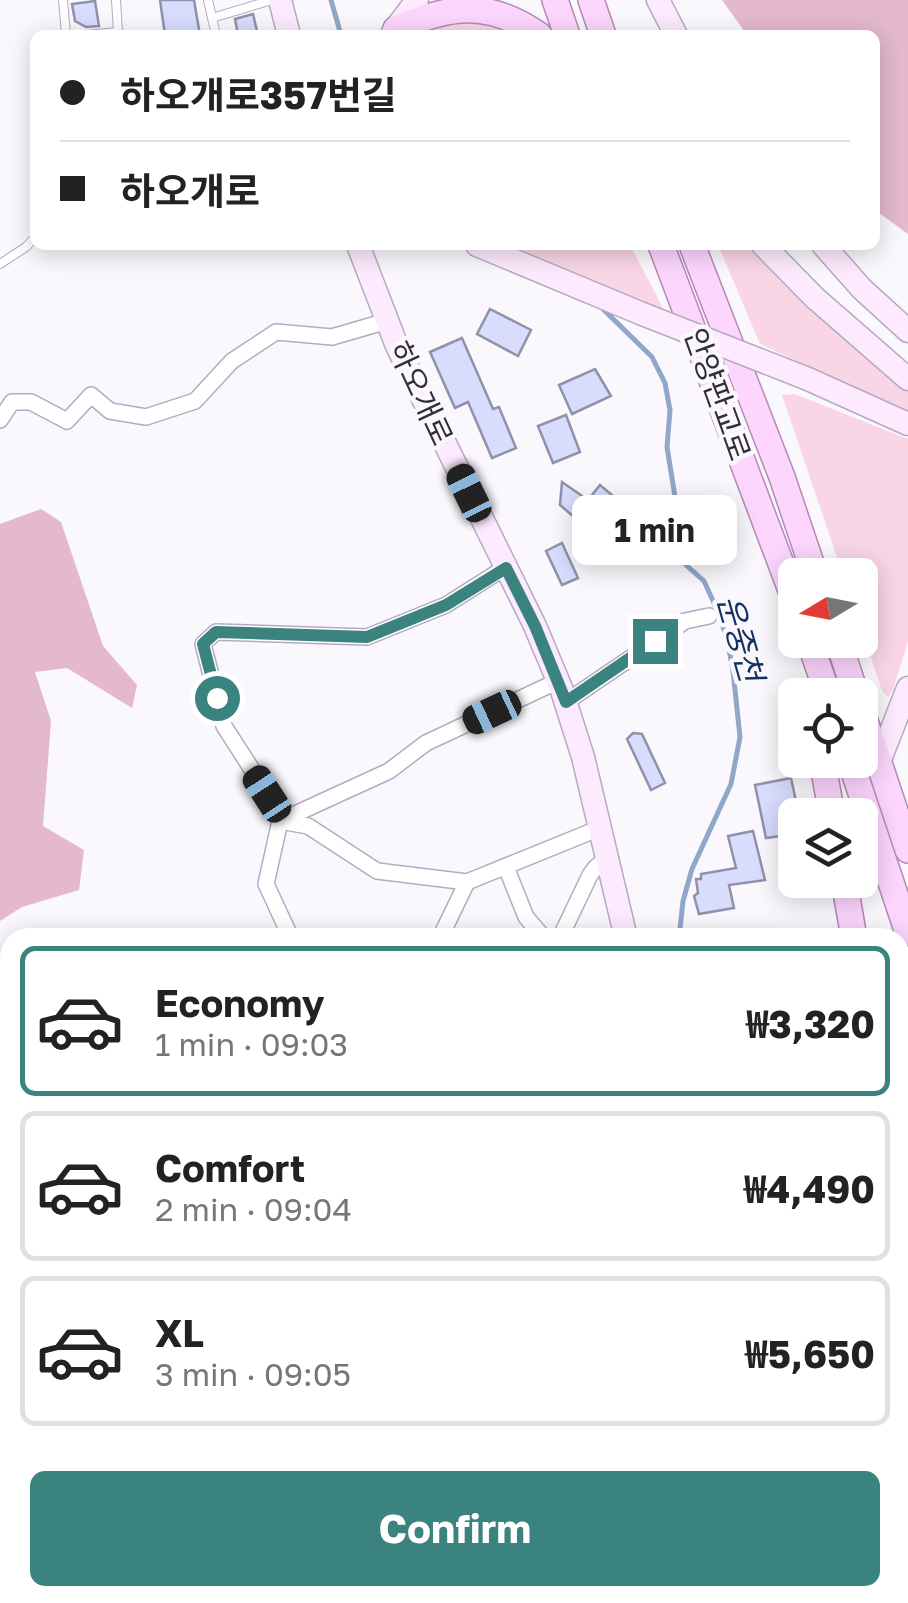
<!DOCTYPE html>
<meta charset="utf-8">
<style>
:root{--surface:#fff;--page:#f6f6f6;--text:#222;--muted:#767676;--line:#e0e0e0;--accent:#3b837f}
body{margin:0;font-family:"Golos Text","Noto Sans KR",sans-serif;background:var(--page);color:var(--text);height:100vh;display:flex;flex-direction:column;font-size:38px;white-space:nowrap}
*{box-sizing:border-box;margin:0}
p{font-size:32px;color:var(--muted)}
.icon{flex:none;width:55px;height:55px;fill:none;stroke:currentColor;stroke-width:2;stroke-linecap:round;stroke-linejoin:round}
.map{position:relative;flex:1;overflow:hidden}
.drawer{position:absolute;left:0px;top:928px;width:910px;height:678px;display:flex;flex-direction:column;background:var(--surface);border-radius:30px 30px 0 0;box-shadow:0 5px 25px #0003}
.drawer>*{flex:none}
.guide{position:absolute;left:30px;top:30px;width:850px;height:220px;border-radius:15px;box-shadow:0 5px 25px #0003;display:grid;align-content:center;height:220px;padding:0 30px;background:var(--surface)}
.needle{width:65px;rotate:260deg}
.controls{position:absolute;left:778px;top:558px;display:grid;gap:20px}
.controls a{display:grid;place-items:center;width:100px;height:100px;border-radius:15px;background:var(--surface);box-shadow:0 5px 25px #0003;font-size:50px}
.end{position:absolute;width:45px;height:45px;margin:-22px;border:12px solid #3b837f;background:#fff;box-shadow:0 0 0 5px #fff}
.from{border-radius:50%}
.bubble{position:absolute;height:70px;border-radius:15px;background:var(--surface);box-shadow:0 5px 25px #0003;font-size:32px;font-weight:700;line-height:70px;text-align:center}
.car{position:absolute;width:30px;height:60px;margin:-30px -15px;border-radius:12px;box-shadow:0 0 8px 2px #0007;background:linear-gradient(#222 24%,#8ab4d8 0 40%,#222 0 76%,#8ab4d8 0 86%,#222 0)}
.guide b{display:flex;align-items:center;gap:35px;height:95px;font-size:38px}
.guide b+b{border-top:2px solid var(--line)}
.guide i{width:25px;height:25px;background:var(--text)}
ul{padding:18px 0 0;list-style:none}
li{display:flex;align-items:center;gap:30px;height:150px;margin:0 20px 15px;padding:0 10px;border:5px solid var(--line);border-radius:15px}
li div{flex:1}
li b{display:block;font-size:38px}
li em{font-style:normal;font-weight:700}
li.on{border-color:var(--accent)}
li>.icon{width:90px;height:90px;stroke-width:1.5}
.cta{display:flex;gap:20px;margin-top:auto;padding:20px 30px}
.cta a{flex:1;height:115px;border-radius:15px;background:var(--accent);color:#fff;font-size:40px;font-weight:700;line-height:115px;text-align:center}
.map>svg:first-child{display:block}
.green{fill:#f9d5e6}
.forest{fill:#e4b8cd}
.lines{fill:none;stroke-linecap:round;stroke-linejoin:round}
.stream{stroke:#90a7ca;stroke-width:5}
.building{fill:#d8dcfd;stroke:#9092a9;stroke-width:2.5}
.street-tunnel{stroke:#d2d0d5;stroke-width:15;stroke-dasharray:15 8;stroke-linecap:butt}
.lane-casing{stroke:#b4abc2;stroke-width:10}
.street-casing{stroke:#b4abc2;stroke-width:18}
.secondary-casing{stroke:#b4abc2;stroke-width:25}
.primary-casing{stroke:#b489b7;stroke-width:28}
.lane{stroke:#fff;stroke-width:8}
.street{stroke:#fff;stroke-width:15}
.secondary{stroke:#feeafe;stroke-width:22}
.primary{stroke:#fcd6fd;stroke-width:25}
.secondary-bridge-casing{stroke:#b4abc2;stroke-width:25;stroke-linecap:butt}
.secondary-bridge{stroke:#feeafe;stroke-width:22}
.route{stroke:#3b837f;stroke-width:12}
.labels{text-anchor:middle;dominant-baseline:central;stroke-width:9;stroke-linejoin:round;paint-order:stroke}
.street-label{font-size:30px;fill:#312e37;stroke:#faf8fd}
.water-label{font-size:32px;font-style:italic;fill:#13315e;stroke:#faf8fd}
</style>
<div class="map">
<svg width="908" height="1603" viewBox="0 0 908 1603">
<rect width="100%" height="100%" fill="#faf8fd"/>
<g class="green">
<polygon points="472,15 523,35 410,35"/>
<polygon points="511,245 630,245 665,312"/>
<polygon points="718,245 752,245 808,302 908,390 908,413 760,344"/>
<polygon points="795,394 908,439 908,641 893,690 888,697 882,691 860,624 860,575 843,575 782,395"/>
</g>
<g class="forest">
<polygon points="722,0 908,0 908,234 875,210 875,35 747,35"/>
<polygon points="41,509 61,522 103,646 137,685 132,708 67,668 35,672 51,721 43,826 84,850 79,890 22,907 0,921 0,524"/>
<polygon points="0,1039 10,1040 10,1265 0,1272"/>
<polygon points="0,1566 10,1569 10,1595 130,1595 135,1603 0,1603"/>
</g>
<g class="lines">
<g class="stream">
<polyline points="331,0 341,35"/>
<polyline points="604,310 652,357 665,383 670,410 667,447 686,565 704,581 714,603 727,638 733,671 740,737 731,784 692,869 683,901 679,938"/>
<polyline points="817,1595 819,1603"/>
</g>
</g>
<g class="building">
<polygon points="160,0 194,0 200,35 165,35"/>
<polygon points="95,1 99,26 86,27 75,21 72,4"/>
<polygon points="253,14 258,35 238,35 235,19"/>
<polygon points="490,309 531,330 518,356 477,334"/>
<polygon points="462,338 493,409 499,407 516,448 492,458 468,402 455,408 430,352"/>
<polygon points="595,369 611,396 572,414 559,385"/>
<polygon points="566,415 580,452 553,463 538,426"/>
<polygon points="562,482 588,500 600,485 618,500 589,530 560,505"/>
<polygon points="562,543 578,578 562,585 546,551"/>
<polygon points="633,733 642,734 665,783 651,790 627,739"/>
<polygon points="791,778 799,815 795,815 795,834 766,838 755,785"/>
<polygon points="753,831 765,880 729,885 734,908 699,914 694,896 698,893 696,879 701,879 701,874 736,868 728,836"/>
</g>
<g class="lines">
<polyline class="street-tunnel" points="900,980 908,982"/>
<defs>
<g id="lane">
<polyline points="63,0 66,35"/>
<polyline points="116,0 118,32"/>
<polyline points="208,0 216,35"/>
<polyline points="212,18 272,0"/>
<polyline points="85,35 118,32 118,35"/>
<polyline points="0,264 26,247 35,237"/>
</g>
<g id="street">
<polyline points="0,420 12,402 31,402 67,421 91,395 110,411 146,417 195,401 232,361 276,332 332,337 387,321"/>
<polyline points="566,702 685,621 709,616"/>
<polyline points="280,821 267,793 224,726 203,644 216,632 367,637 446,605 506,567"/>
<polyline points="280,821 389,771 426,743 558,681"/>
<polyline points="280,821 308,826 377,871 467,882"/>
<polyline points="280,821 266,884 291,938"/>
<polyline points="506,867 526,917 544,938"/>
<polyline points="440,938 467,882 600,828"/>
<polyline points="560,938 590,875 596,867 608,859"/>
<polyline points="394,1595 395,1603"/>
<polyline points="413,1595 416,1603"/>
<polyline points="710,1595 712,1603"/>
<polyline points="246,1603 251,1595"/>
</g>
<g id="secondary">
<polyline points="280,0 289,35"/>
<polyline points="658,0 676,35"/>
<polyline points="393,32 417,0"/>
<polyline points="358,245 397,346 535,626 561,688 583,757 626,938"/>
<polyline points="477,245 640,313"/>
<polyline points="763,245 815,298 908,379"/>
<polyline points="823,245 862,289 908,331"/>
<polyline points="808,379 908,424"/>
<polyline points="879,762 908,688"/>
<polyline points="771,1595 773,1603"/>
</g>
<g id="primary">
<polyline points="555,0 567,35"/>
<polyline points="591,0 603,35"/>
<path d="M396,29c54,-24 93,-29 143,6"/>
<polyline points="661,245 795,601"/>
<polyline points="692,245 782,477 815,575"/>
<polyline points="809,640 828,695"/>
<polyline points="838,640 856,695"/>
<polyline points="860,706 908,850"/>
<polyline points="822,760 832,815"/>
<polyline points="850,760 908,933"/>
<polyline points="844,880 854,938"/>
<polyline points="900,1040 908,1058"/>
</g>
</defs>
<use href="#lane" class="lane-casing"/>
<use href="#street" class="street-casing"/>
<use href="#secondary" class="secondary-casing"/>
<use href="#primary" class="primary-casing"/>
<use href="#lane" class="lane"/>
<use href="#street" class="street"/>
<use href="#secondary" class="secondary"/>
<use href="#primary" class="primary"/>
<defs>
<polyline id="secondary-bridge" points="640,313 808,379"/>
</defs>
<use href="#secondary-bridge" class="secondary-bridge-casing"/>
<use href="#secondary-bridge" class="secondary-bridge"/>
</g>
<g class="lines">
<polyline class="route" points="217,698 203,644 216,632 367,637 446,605 506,568 535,626 566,702 655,641"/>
</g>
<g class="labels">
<g class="street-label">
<text transform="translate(421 393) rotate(65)">하오개로</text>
<text transform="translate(718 394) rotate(70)">안양판교로</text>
</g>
<g class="water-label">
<text transform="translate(741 638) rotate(74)">운중천</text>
</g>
</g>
</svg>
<div class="controls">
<a><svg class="needle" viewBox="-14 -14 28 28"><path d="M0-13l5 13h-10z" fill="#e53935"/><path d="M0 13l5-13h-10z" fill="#767676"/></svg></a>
<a><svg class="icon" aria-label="locate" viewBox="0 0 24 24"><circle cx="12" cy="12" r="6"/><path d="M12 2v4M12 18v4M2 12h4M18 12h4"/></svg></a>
<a><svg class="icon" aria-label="layers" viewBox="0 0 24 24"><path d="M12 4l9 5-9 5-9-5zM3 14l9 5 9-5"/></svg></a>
</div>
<i class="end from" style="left:217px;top:698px"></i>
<i class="end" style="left:655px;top:641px"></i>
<div class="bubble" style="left:572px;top:495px;width:165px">1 min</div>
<i class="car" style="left:469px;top:493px;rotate:334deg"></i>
<i class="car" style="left:492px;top:712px;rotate:245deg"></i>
<i class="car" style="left:267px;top:794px;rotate:327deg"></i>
<div class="guide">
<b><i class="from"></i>하오개로357번길</b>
<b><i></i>하오개로</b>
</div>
<section class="drawer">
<ul>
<li class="on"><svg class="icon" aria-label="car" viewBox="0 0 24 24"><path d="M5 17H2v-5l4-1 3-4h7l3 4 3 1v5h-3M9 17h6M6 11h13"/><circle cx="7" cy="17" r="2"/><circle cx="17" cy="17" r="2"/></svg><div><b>Economy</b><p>1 min · 09:03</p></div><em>₩3,320</em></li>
<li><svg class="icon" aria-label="car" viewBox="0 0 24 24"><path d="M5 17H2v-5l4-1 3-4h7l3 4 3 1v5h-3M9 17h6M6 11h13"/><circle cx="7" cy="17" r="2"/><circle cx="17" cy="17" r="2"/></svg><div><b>Comfort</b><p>2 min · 09:04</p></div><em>₩4,490</em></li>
<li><svg class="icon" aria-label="car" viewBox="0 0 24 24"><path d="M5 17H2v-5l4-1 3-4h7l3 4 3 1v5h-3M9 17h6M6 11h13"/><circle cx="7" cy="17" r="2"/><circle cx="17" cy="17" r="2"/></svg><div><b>XL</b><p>3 min · 09:05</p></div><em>₩5,650</em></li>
</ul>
<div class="cta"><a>Confirm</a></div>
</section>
</div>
